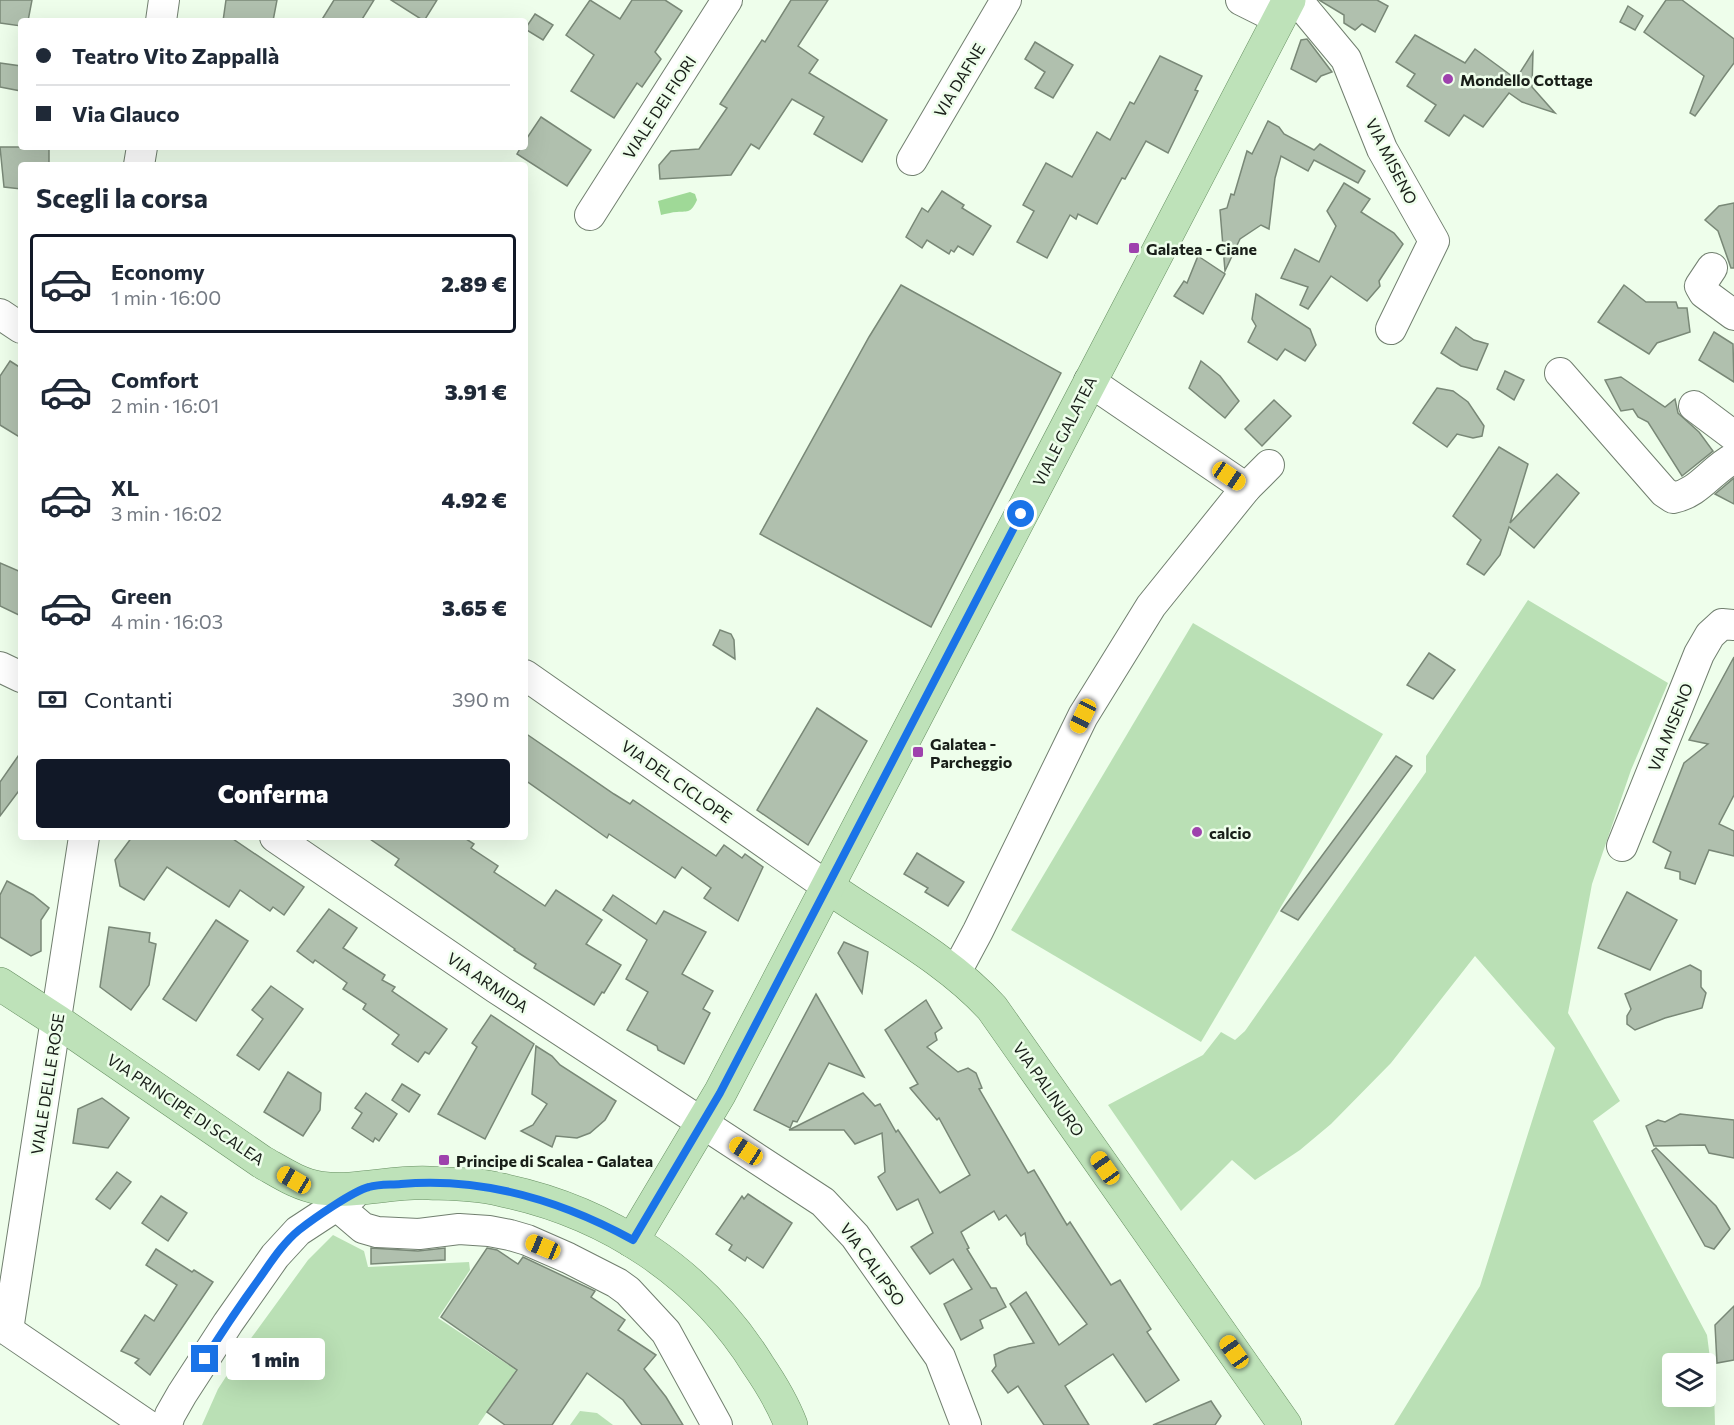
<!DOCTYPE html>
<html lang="it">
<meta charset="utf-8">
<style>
:root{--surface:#fff;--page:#f6f6f7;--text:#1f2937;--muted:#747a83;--line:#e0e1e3;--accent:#111827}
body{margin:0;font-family:Commissioner,sans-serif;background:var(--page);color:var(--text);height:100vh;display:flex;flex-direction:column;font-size:22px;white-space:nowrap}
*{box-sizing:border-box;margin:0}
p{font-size:20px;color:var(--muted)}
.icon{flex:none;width:33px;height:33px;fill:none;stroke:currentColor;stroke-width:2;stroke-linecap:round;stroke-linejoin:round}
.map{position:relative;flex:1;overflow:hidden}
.panel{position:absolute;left:18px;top:162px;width:510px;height:678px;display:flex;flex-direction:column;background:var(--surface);border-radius:6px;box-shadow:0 6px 24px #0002}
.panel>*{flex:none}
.hud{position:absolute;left:18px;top:18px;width:510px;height:132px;border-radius:6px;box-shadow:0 6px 24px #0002;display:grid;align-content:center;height:132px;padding:0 18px;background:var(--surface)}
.tools{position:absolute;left:1662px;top:1353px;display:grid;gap:12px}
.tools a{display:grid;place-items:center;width:54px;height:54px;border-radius:6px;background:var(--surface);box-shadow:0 6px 24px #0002;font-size:30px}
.end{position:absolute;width:27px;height:27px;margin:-14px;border:8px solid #1a73e8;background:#fff;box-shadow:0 0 0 3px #fff}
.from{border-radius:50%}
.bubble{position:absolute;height:42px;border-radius:6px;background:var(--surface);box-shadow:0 6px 24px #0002;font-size:20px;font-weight:800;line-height:42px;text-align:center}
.car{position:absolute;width:18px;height:36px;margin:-18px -9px;border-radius:8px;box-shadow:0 0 4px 2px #0007;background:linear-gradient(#f5c518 24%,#345 0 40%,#f5c518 0 76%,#345 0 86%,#f5c518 0)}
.hud b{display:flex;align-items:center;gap:21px;height:57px;font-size:22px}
.hud b+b{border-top:2px solid var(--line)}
.hud i{width:15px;height:15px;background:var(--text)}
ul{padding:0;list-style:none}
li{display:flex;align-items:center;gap:18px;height:99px;margin:0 12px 9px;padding:0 6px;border:3px solid transparent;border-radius:6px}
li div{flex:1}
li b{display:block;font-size:22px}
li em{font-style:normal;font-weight:800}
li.current{border-color:var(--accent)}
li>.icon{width:54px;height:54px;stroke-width:1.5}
h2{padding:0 18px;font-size:27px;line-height:72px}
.pay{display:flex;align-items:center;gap:15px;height:66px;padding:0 18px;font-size:22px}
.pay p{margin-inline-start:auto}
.primary-button{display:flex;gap:12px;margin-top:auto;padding:12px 18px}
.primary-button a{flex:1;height:69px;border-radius:6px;background:var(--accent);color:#fff;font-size:24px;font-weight:800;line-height:69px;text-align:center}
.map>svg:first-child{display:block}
.green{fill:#bae0b5;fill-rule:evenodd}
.water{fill:#9fd997}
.building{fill:#b0c0ae;stroke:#798877;stroke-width:1.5}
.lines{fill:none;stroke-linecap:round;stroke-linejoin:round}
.minor-casing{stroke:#717f6f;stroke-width:32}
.major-casing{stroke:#689063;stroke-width:34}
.minor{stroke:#fff;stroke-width:30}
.major{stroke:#bee2b9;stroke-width:33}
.route{stroke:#1a73e8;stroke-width:8}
.poi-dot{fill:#9e42ad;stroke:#eefeeb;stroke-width:2}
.labels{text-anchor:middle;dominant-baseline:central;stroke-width:5;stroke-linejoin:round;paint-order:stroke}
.poi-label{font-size:16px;font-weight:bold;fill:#181e18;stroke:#eefeeb;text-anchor:start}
.street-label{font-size:16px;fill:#181e18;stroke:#eefeeb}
</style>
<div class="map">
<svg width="1734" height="1425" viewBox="0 0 1734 1425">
<rect width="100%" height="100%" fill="#eefeeb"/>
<g class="green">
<path d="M1528,600l140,83 -37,87 -39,114 -24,129 52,88 -27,20 114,214 7,55 1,35h-321l86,-139 75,-238 -80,-92 -84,107 -60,61 -31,26 -45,30 -23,-20 -51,51 -73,-106 95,-50 18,-23 14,8 10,-9 181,-259v-16zM1672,1364h34v32h-34z"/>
<polygon points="1193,623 1383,734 1201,1042 1011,930"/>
<polygon points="333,1235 364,1251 368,1267 469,1262 470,1270 438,1318 516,1370 478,1425 202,1425 218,1389 249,1341 308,1260"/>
<polygon points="580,1411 597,1413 613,1425 570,1425"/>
</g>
<path class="water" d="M690,192l5,2 2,6c-6,13 -8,11 -20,12 -5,0 -11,2 -16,3l-3,-14z"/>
<g class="building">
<polygon points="0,0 32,0 28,21 21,21 21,26 0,23"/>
<polygon points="226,0 277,0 273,21 223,21"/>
<polygon points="334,0 374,0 361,21 321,21"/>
<polygon points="391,0 437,0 424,21"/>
<polygon points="590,0 620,19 632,0 665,0 682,11 655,52 661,59 642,87 637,83 614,118 571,91 594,55 566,35"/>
<polygon points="791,0 828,0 798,46 818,60 809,73 887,120 862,162 814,134 824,117 792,99 759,149 751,144 731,175 660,179 659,165 671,151 699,149 727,108 720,104 762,40 765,42"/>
<polygon points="1319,0 1377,0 1388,6 1375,32 1362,24 1355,30 1344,23 1344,15"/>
<polygon points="1666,0 1682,0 1734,39 1734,63 1695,116 1690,113 1704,76 1644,32"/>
<polygon points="1628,6 1643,16 1635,30 1620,22"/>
<polygon points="535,14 553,25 543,40 525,29"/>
<polygon points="1415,35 1465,63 1475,49 1516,79 1533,52 1532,87 1555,113 1522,102 1509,93 1483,127 1464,115 1449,136 1425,121 1436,105 1407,86 1415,74 1396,62"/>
<polygon points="1307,39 1332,72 1321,76 1316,82 1291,69 1301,40"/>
<polygon points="1035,42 1073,65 1053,98 1035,88 1045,72 1025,59"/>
<polygon points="1160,56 1202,76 1195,90 1198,91 1168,153 1146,141 1125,179 1122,178 1097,224 1078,214 1076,219 1070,215 1047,258 1017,242 1034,211 1023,205 1046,163 1072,177 1097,132 1110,140 1130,102 1134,104"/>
<polygon points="0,63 21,66 21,91 0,87"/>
<polygon points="541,117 591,150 567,186 517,154 521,147 525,147 525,141"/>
<polygon points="1268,121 1279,127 1284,134 1314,150 1320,144 1365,171 1358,183 1314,160 1308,171 1281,156 1275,178 1269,229 1261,225 1240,239 1225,271 1220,210 1227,208 1231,194 1234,195 1247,151 1252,154"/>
<polygon points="0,147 49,147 49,165 21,165 21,189 4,187"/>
<polygon points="1344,183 1370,199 1361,212 1394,233 1403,244 1379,281 1380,286 1367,301 1331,276 1308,309 1300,305 1308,287 1281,278 1295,249 1319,262 1336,226 1327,211"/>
<polygon points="942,191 964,205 962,208 991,226 973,255 958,246 954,252 951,250 949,254 927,240 922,248 906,237 922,208 928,212"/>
<polygon points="1734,203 1734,268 1731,268 1718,231 1705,220 1719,206"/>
<polygon points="1198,256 1225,274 1203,314 1174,296 1184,281 1187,283"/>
<polygon points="901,285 1061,373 931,627 760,534 869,337"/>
<polygon points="1624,285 1646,302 1676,302 1678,308 1687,308 1690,332 1657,343 1649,354 1598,322"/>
<polygon points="1256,294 1310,329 1316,345 1305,361 1285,349 1277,360 1248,342 1256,326 1252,319"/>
<polygon points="1456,327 1474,340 1488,344 1477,370 1461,366 1441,353"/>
<polygon points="1714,332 1733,344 1734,382 1699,360"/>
<polygon points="10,361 21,368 21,438 0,425 0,376"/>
<polygon points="1201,361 1220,376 1239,401 1225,418 1189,388"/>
<polygon points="1505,371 1524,380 1514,400 1497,389"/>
<polygon points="1621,377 1665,407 1675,399 1678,413 1699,432 1713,451 1682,476 1648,422 1638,417 1633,409 1621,411 1605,380"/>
<polygon points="1437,388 1453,391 1468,402 1484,426 1482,436 1473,438 1457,434 1447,447 1413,423"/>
<polygon points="1274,400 1291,416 1262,446 1245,429"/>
<polygon points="1499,447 1528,464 1510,523 1557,474 1579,493 1534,548 1509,527 1500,555 1484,575 1467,564 1481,540 1453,516"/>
<polygon points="1734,478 1734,504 1715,494"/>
<polygon points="0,563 21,572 21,616 0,606"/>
<polygon points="720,630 731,634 734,640 735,659 713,645"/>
<polygon points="1429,653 1455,670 1433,699 1407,685"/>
<polygon points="1734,657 1734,795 1719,824 1734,831 1734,856 1709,850 1695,884 1680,879 1680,872 1665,868 1671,852 1653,842 1684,763 1708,744 1689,740"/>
<polygon points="817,708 867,741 808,845 757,810"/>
<polygon points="525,733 614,794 630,804 633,800 716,856 724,845 742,858 745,854 763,867 738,921 704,898 711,888 682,867 675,878 609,834 607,838 525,780"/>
<polygon points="21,752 21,788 0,816 0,782"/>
<polygon points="1396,756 1412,766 1298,920 1281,911"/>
<polygon points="132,837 230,837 304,887 284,915 273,907 270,911 240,890 229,907 167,867 144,900 120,886 115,860"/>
<polygon points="367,837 463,837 474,844 471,848 498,866 494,872 545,906 556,890 602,920 586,944 621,965 604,993 602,992 594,1005 534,968 536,964 514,950 515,949 395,865 399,859"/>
<polygon points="917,853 964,882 948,906 925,892 928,888 904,874"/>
<polygon points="7,881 33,895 49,908 41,920 41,951 31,956 0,937 0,895"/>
<polygon points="1627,892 1677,920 1650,970 1598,948"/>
<polygon points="613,895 656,924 664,911 706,932 682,974 713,991 703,1009 710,1013 684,1064 658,1050 657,1046 627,1030 648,992 626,979 647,940 603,910"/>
<polygon points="329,909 357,928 343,948 385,975 382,980 395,987 392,991 447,1029 429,1054 425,1052 418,1062 392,1044 399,1035 363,1009 366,1004 343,989 347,983 315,960 313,963 297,951"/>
<polygon points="216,920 248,941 196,1021 163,999"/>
<polygon points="109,927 150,933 149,942 156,944 149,985 131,1010 100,987"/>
<polygon points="844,942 868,952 862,993 838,953"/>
<polygon points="1690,965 1701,971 1701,987 1706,993 1702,1008 1665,1018 1635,1030 1627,1024 1627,1016 1631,1009 1625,994"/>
<polygon points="271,986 303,1009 259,1070 237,1055 263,1019 252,1010"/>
<polygon points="816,994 864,1077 829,1063 797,1122 793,1121 790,1128 754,1110"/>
<polygon points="926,1000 942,1028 935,1033 937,1040 927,1047 958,1072 968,1068 976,1073 982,1088 979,1089 1028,1173 1034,1170 1067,1225 1070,1222 1111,1285 1120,1280 1151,1329 1147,1332 1179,1380 1146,1402 1113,1354 1065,1386 1089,1425 1044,1425 1018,1386 1008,1393 992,1371 996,1366 994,1355 1009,1348 1034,1343 1010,1304 1026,1292 1059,1345 1087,1324 1027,1244 1025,1233 1021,1236 1006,1215 999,1220 994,1211 961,1232 969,1248 967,1249 991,1288 996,1288 1006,1307 980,1320 983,1328 961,1340 944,1304 972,1289 953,1259 930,1274 911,1247 933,1233 918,1199 897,1210 878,1177 885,1172 882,1133 855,1144 844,1130 789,1130 863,1093 875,1106 880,1104 896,1132 898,1130 940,1193 970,1175 939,1118 937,1120 910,1088 918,1084 885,1030"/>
<polygon points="491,1015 534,1044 485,1139 438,1114 477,1047 472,1043"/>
<polygon points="536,1046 552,1056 560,1065 616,1101 605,1120 590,1133 577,1138 556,1136 552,1147 521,1131 533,1125 547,1104 532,1094"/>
<polygon points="288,1072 321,1093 320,1110 303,1136 264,1112"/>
<polygon points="402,1084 420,1095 409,1112 392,1100"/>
<polygon points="366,1093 397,1114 379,1141 375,1138 373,1142 352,1128 362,1113 355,1108"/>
<polygon points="102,1098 129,1118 108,1148 73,1143 78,1109"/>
<polygon points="1680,1114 1734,1120 1734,1158 1709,1153 1705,1145 1654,1146 1646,1126 1658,1120 1665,1122"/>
<polygon points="1656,1148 1716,1206 1730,1229 1714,1249 1705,1246 1652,1151"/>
<polygon points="117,1172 131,1182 110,1209 96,1199"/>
<polygon points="748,1194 792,1223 763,1268 747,1257 745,1261 729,1250 732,1245 716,1234 742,1196 744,1199"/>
<polygon points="161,1196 187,1213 168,1241 142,1223"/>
<polygon points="371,1248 418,1251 445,1248 445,1260 371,1264"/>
<polygon points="487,1248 497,1250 518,1264 523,1257 595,1291 591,1297 625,1320 618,1330 656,1355 644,1369 666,1397 683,1425 642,1425 623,1400 587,1373 552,1425 505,1425 487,1412 517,1370 441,1317"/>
<polygon points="156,1249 192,1272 194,1270 213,1282 150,1375 135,1363 139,1359 121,1351 145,1315 154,1321 177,1285 146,1265"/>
<polygon points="1734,1306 1734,1360 1717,1363 1715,1325"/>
<polygon points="1211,1401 1221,1416 1215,1425 1153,1425"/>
</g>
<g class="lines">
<defs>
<g id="minor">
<polyline points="1241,0 1279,19"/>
<polyline points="1297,0 1346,59 1382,149 1434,241 1391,329"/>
<polyline points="161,21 164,0"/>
<polyline points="912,160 1006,0"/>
<polyline points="139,165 142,147"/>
<polyline points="590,215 727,0"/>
<polyline points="1712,268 1700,286 1704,293 1734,315"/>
<polyline points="0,314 21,328"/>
<path d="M1560,373l104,119 9,6c26,-5 38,-28 61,-40"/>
<polyline points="1089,381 1246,488"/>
<polyline points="1694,406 1734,436"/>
<polyline points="0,667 21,677"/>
<polyline points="525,675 828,887"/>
<polyline points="275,837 496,988 823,1202 855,1236 940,1357 966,1425"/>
<polyline points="1622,846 1699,654 1710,635 1722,624 1734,625"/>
<polyline points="955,974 978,931 1083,716 1151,606 1246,488 1269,465"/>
<polyline points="336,1205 363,1228 377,1232 419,1234 459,1229 489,1231 510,1235 527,1240 568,1258 617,1283 628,1291 666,1332 717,1425"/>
<polyline points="0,1325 147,1425"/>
<polyline points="8,1330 84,837"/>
<polyline points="167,1425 170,1415 182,1394 228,1323 275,1256 298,1231 353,1195"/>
</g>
<g id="major">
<path d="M828,887c54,38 120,72 164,121l293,417"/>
<path d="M0,984l57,37 205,141c18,10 37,23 58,26 36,5 73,-7 109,-5 25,1 49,1 73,7 106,22 199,83 256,175 13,19 25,39 33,60"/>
<polyline points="632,1241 720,1093 1289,0"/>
</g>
</defs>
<use href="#minor" class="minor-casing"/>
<use href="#major" class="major-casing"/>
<use href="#minor" class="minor"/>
<use href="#major" class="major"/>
</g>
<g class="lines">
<path class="route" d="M205,1359c17,-27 35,-54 54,-80 12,-17 24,-36 40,-49 14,-11 54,-39 70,-43 10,-3 22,-2 32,-3 81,-7 161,17 232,56l87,-147 301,-579"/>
</g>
<g class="poi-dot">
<circle cx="1448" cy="79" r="6"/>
<rect x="1128" y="242" width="12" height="12" rx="3"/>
<rect x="912" y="746" width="12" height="12" rx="3"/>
<circle cx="1197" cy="832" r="6"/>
<rect x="438" y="1154" width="12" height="12" rx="3"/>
</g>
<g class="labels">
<g class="poi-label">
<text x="1460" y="79">Mondello Cottage</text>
<text x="1146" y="248">Galatea - Ciane</text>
<text x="930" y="743">Galatea -<tspan x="930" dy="18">Parcheggio</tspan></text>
<text x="1209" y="832">calcio</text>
<text x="456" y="1160">Principe di Scalea - Galatea</text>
</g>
<g class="street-label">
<text transform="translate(959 80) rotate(-59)">VIA DAFNE</text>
<text transform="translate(659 107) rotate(-57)">VIALE DEI FIORI</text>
<text transform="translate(1392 161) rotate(63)">VIA MISENO</text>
<text transform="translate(1064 431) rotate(-63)">VIALE GALATEA</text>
<text transform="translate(1670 727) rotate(-68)">VIA MISENO</text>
<text transform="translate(677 781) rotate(35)">VIA DEL CICLOPE</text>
<text transform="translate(488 982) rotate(34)">VIA ARMIDA</text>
<text transform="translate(47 1084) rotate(-81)">VIALE DELLE ROSE</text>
<text transform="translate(1049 1089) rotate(55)">VIA PALINURO</text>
<text transform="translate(186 1109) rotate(34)">VIA PRINCIPE DI SCALEA</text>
<text transform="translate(873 1264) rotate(54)">VIA CALIPSO</text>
</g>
</g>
</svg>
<div class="tools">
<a><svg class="icon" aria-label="layers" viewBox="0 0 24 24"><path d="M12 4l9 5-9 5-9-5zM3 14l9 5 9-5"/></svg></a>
</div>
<i class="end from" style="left:1021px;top:514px"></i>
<i class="end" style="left:205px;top:1359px"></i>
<div class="bubble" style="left:226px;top:1338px;width:99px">1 min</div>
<i class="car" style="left:1229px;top:476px;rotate:124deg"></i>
<i class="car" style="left:1083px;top:716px;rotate:206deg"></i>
<i class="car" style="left:746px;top:1151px;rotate:303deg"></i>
<i class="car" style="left:1105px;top:1168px;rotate:325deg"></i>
<i class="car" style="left:294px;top:1180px;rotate:300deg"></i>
<i class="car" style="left:543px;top:1247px;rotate:292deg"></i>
<i class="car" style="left:1234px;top:1352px;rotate:325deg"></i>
<div class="hud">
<b><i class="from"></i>Teatro Vito Zappallà</b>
<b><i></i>Via Glauco</b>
</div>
<section class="panel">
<h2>Scegli la corsa</h2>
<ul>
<li class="current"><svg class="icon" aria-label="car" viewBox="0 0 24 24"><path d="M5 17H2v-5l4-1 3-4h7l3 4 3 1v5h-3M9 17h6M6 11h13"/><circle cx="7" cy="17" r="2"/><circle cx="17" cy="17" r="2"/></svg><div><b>Economy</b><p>1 min · 16:00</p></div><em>2.89 €</em></li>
<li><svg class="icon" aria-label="car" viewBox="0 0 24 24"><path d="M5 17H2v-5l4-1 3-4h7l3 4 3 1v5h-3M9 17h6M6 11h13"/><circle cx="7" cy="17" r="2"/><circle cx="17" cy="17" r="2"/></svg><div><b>Comfort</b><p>2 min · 16:01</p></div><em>3.91 €</em></li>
<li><svg class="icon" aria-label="car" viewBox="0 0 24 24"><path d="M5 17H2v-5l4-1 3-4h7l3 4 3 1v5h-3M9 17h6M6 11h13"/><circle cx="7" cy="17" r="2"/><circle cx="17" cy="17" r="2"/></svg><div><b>XL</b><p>3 min · 16:02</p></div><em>4.92 €</em></li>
<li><svg class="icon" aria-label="car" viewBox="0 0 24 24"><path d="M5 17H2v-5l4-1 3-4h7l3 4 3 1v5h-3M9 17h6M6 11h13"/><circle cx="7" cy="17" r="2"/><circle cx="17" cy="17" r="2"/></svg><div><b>Green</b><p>4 min · 16:03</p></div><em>3.65 €</em></li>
</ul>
<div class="pay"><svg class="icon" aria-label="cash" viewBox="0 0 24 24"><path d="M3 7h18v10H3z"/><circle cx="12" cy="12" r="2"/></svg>Contanti<p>390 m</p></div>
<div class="primary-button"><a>Conferma</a></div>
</section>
</div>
